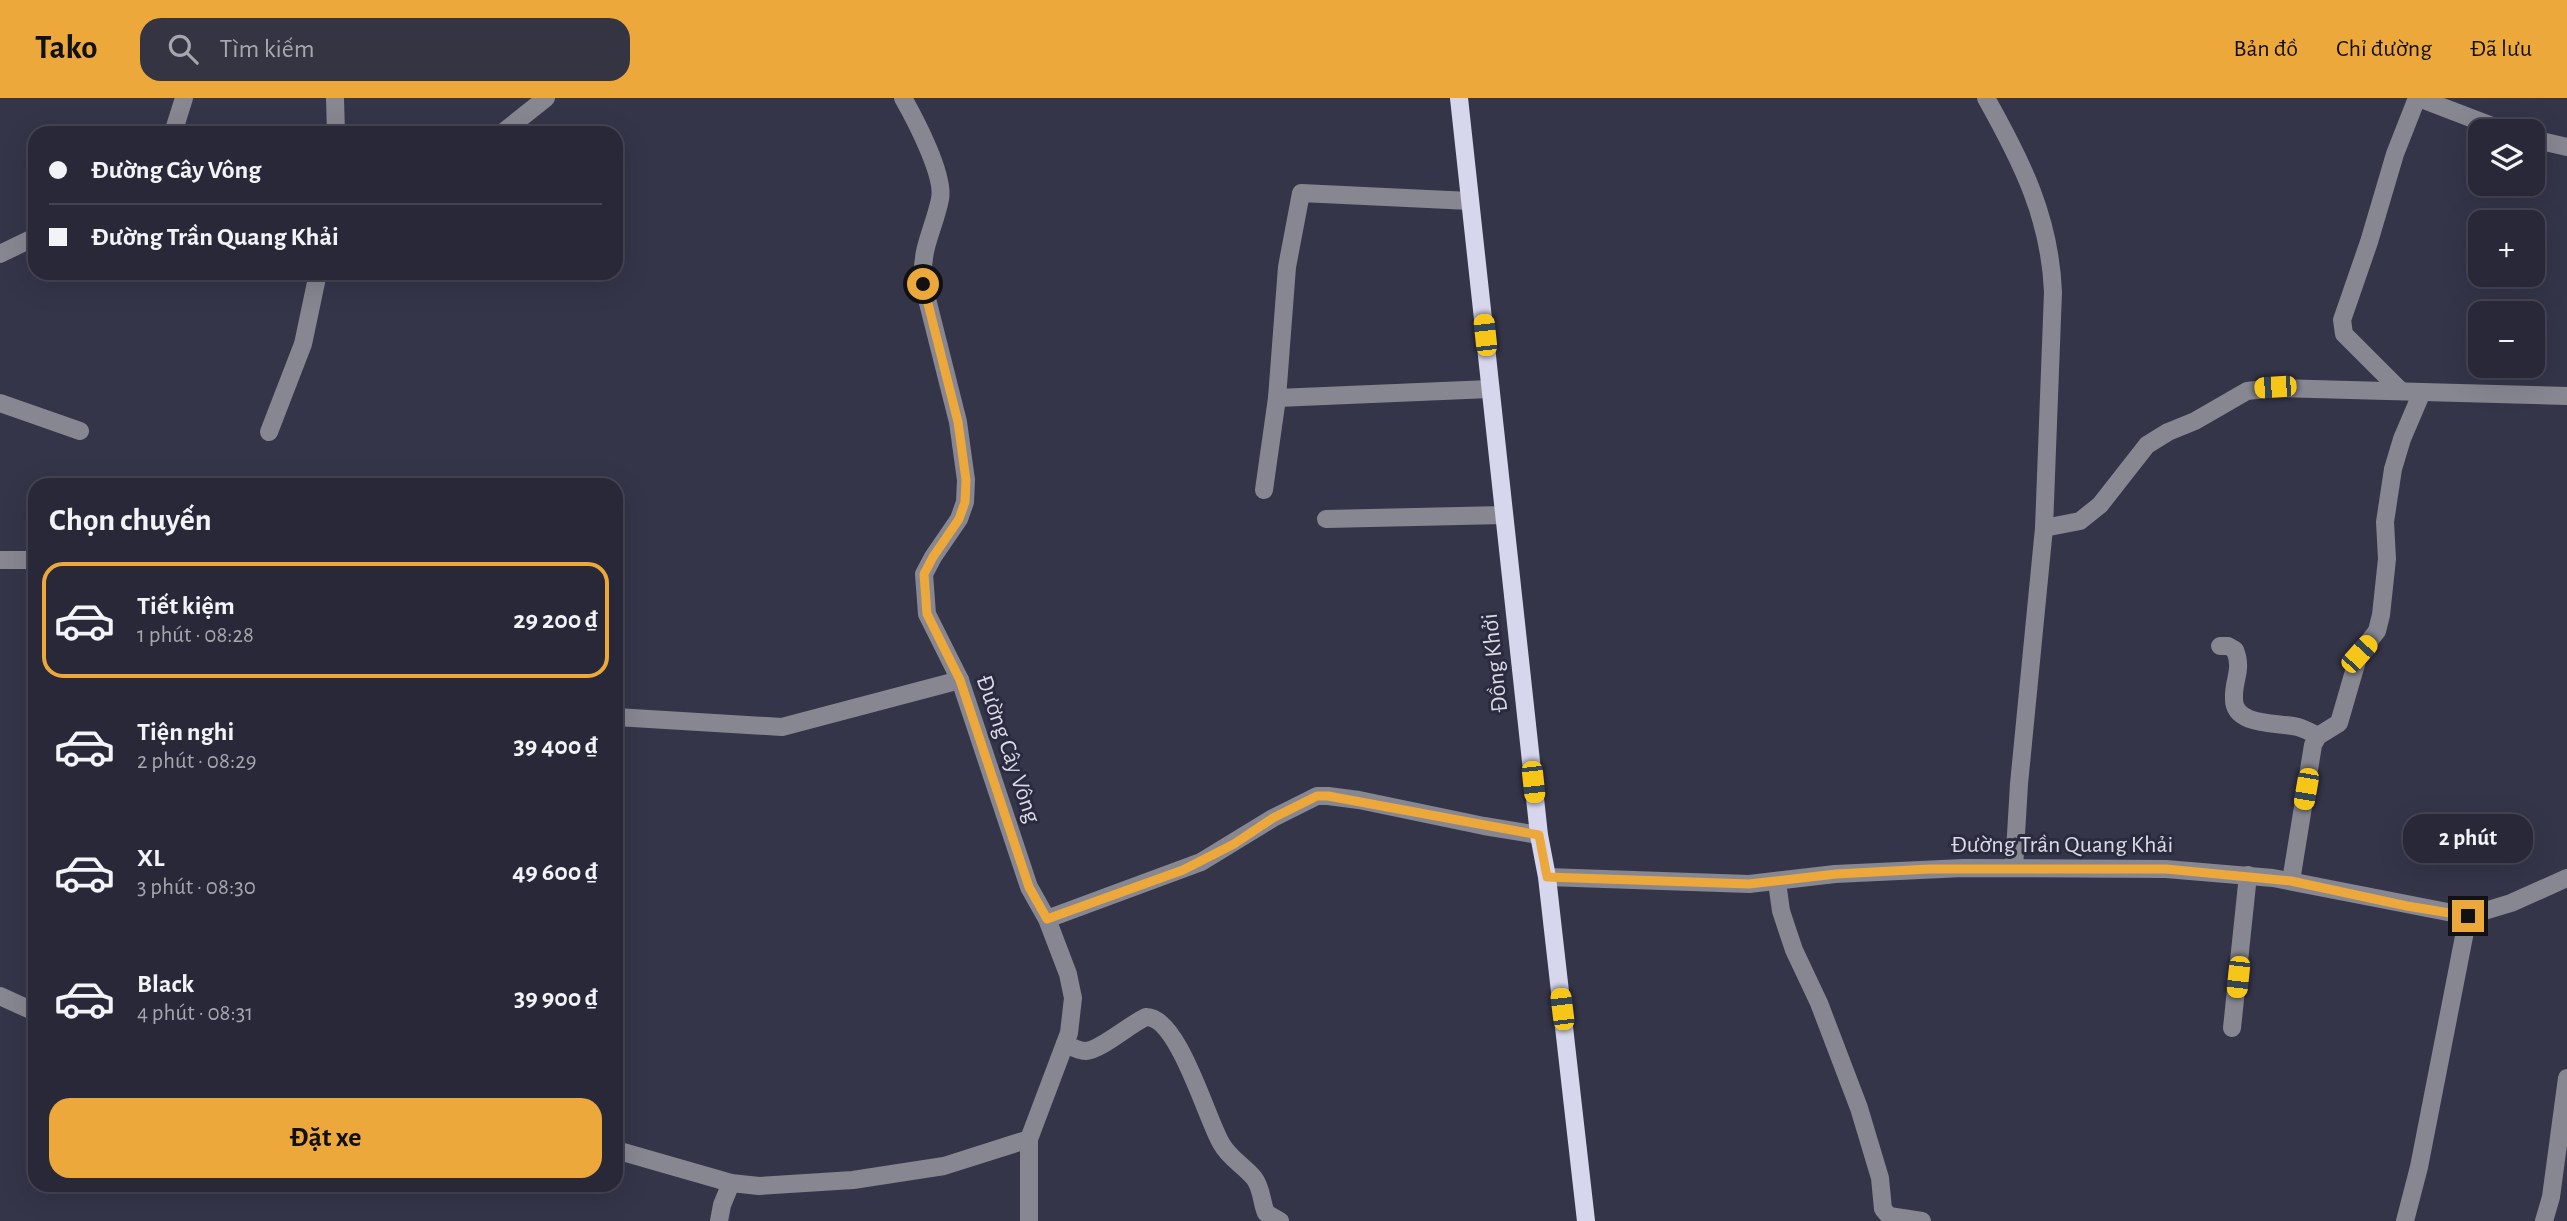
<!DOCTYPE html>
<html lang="vi">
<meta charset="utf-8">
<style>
:root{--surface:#282838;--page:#343443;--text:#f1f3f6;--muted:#a5a6ae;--line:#444453;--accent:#eda83b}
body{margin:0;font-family:"Alegreya Sans",sans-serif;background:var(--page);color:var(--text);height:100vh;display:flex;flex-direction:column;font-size:26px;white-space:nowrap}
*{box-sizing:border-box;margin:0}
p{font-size:23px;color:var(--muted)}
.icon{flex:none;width:38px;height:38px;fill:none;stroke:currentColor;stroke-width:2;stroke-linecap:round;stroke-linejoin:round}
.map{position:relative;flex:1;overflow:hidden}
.sheet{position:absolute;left:28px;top:380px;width:595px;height:714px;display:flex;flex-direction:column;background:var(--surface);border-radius:21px;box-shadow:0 7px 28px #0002,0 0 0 2px var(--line)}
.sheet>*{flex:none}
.banner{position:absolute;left:28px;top:28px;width:595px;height:154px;border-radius:21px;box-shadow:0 7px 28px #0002,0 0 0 2px var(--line);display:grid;align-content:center;height:154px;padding:0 21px;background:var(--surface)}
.buttons{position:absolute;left:2468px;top:21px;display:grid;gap:14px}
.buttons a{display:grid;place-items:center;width:77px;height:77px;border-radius:14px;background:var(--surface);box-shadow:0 7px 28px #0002,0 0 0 2px var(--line);font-size:35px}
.end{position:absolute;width:32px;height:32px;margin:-16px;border:9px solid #eda83b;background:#111;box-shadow:0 0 0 4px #111}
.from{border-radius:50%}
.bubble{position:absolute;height:49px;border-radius:21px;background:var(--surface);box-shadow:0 7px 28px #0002,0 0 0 2px var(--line);font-size:23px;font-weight:600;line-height:49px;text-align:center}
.car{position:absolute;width:21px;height:42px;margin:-21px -10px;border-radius:9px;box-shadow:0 0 5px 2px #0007;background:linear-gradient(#f5c518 24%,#345 0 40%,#f5c518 0 76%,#345 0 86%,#f5c518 0)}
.banner b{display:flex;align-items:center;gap:24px;height:66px;font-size:26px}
.banner b+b{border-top:2px solid var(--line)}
.banner i{width:18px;height:18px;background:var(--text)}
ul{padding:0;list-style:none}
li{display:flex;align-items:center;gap:21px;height:116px;margin:0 14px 10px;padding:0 7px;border:4px solid transparent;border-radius:21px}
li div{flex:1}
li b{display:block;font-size:26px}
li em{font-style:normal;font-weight:600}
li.current{border-color:var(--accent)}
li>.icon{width:63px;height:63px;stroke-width:1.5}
h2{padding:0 21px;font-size:32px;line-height:84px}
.cta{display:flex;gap:14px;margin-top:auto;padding:14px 21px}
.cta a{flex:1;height:80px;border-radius:21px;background:var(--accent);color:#111;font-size:28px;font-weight:600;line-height:80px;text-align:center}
header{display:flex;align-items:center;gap:42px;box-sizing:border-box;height:98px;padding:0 35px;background:var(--accent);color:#111}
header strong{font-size:33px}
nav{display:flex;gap:38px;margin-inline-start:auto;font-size:24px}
.search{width:490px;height:63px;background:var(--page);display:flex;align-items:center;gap:18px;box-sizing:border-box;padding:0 24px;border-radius:21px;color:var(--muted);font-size:26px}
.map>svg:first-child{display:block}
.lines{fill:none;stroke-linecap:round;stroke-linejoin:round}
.minor{stroke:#878792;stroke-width:18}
.major{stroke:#d6d6ed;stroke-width:18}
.route{stroke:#eda83b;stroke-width:9}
.labels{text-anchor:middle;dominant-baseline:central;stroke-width:6;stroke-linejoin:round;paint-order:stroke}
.street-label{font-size:24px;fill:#dadae8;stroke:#2b2b3f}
</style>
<header>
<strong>Tako</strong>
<div class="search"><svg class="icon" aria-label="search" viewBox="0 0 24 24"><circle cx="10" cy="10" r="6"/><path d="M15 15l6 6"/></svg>Tìm kiếm</div>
<nav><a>Bản đồ</a><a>Chỉ đường</a><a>Đã lưu</a></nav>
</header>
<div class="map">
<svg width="2567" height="1123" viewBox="0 0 2567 1123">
<rect width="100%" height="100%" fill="#35354a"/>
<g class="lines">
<g class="minor">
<polyline points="335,0 336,35"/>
<path d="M903,0c12,21 42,78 37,101 -7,34 -19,46 -17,84l35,139 8,58 -1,22 -6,17 -26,38 -9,17 3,40 33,66 69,207 18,32 21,55 5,24 -4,35 -40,106v82"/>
<path d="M1986,0c36,64 64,120 67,194l-9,236 -25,256 -5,84"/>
<polyline points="2419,0 2505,33"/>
<polyline points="173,35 184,0"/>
<polyline points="502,35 546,0"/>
<polyline points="2532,41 2567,49"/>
<polyline points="0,156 35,139"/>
<polyline points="2401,293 2344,236 2342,222 2369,144 2395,56 2417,0"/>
<polyline points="1277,300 1490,291"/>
<polyline points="0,305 80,333"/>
<polyline points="269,334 303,246 318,175"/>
<polyline points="1264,392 1277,300 1287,169 1301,95 1470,103"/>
<polyline points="1326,421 1504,417"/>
<polyline points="2044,430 2080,423 2100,407 2147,347 2168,334 2195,323 2247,293 2275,290 2567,298"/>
<polyline points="0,462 35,462"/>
<path d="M2220,548h8l7,4c8,21 -2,29 -1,49 0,28 45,23 64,28 7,2 14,6 20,9"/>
<polyline points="616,619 782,629 960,582"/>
<polyline points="1547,779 1749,786 1835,776 1963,770 2166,771 2273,780 2468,818 2511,805 2567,780"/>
<polyline points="2291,783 2313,647 2318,638 2339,625 2359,556 2377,533 2381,517 2387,461 2385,424 2393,371 2402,341 2422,294"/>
<polyline points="1777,784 1781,813 1794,852 1819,905 1859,1010 1880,1080 1883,1111 1889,1118 1922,1123"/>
<polyline points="1047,821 1201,764 1273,720 1317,698 1328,698 1359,702 1484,728 1539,737"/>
<polyline points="0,898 35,914"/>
<polyline points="2232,930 2248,777"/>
<path d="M1065,946c6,3 14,7 21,7 15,-1 44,-27 60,-34 32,-1 60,100 75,126 8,15 22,22 33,35 8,10 7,23 12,35l14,8"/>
<polyline points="616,1052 731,1085 759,1088 853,1082 944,1068 1029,1041"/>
<polyline points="719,1123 722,1107 731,1085"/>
<polyline points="2405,1123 2419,1069 2468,818"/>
<polyline points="2544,1123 2551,1099 2567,980"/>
</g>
<polyline class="major" points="1459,0 1539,737 1547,779 1586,1123"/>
</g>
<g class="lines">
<polyline class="route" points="923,186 958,324 966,382 965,404 959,421 933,459 924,476 927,516 960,582 1029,789 1047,821 1183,772 1234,746 1273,720 1317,698 1328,698 1539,737 1547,779 1749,786 1836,776 1930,771 2166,771 2291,783 2407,808 2468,818"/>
</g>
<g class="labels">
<g class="street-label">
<text transform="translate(1495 565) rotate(-96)">Đồng Khởi</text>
<text transform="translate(1008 651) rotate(71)">Đường Cây Vông</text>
<text x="2062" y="747">Đường Trần Quang Khải</text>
</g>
</g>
</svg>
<div class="buttons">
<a><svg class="icon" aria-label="layers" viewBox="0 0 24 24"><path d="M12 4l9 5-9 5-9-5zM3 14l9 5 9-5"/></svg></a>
<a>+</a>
<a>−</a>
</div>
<i class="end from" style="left:923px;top:186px"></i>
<i class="end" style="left:2468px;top:818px"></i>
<div class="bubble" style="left:2403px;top:716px;width:130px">2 phút</div>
<i class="car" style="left:1485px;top:237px;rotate:354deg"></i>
<i class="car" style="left:2275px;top:289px;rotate:266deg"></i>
<i class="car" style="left:2359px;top:556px;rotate:42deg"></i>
<i class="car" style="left:1533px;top:684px;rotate:174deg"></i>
<i class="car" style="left:2306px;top:691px;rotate:190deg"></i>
<i class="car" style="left:2238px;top:879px;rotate:186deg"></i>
<i class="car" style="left:1562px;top:911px;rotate:353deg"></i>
<div class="banner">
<b><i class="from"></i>Đường Cây Vông</b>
<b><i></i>Đường Trần Quang Khải</b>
</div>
<section class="sheet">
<h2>Chọn chuyến</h2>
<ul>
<li class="current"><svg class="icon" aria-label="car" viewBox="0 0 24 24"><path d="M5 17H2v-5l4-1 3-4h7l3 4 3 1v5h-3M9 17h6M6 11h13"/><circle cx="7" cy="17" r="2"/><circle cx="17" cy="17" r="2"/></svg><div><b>Tiết kiệm</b><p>1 phút · 08:28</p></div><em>29 200 ₫</em></li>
<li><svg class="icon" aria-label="car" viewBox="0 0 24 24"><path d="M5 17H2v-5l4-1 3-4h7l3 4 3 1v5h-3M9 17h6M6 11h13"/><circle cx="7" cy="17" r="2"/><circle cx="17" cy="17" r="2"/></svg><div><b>Tiện nghi</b><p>2 phút · 08:29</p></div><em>39 400 ₫</em></li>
<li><svg class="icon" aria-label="car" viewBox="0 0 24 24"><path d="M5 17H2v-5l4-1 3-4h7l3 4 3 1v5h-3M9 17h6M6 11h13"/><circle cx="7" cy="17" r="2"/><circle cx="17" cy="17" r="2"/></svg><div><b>XL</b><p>3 phút · 08:30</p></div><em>49 600 ₫</em></li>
<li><svg class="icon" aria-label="car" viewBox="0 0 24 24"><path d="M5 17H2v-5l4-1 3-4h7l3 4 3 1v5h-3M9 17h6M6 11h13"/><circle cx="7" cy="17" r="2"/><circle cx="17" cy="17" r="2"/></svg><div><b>Black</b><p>4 phút · 08:31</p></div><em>39 900 ₫</em></li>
</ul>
<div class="cta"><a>Đặt xe</a></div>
</section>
</div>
